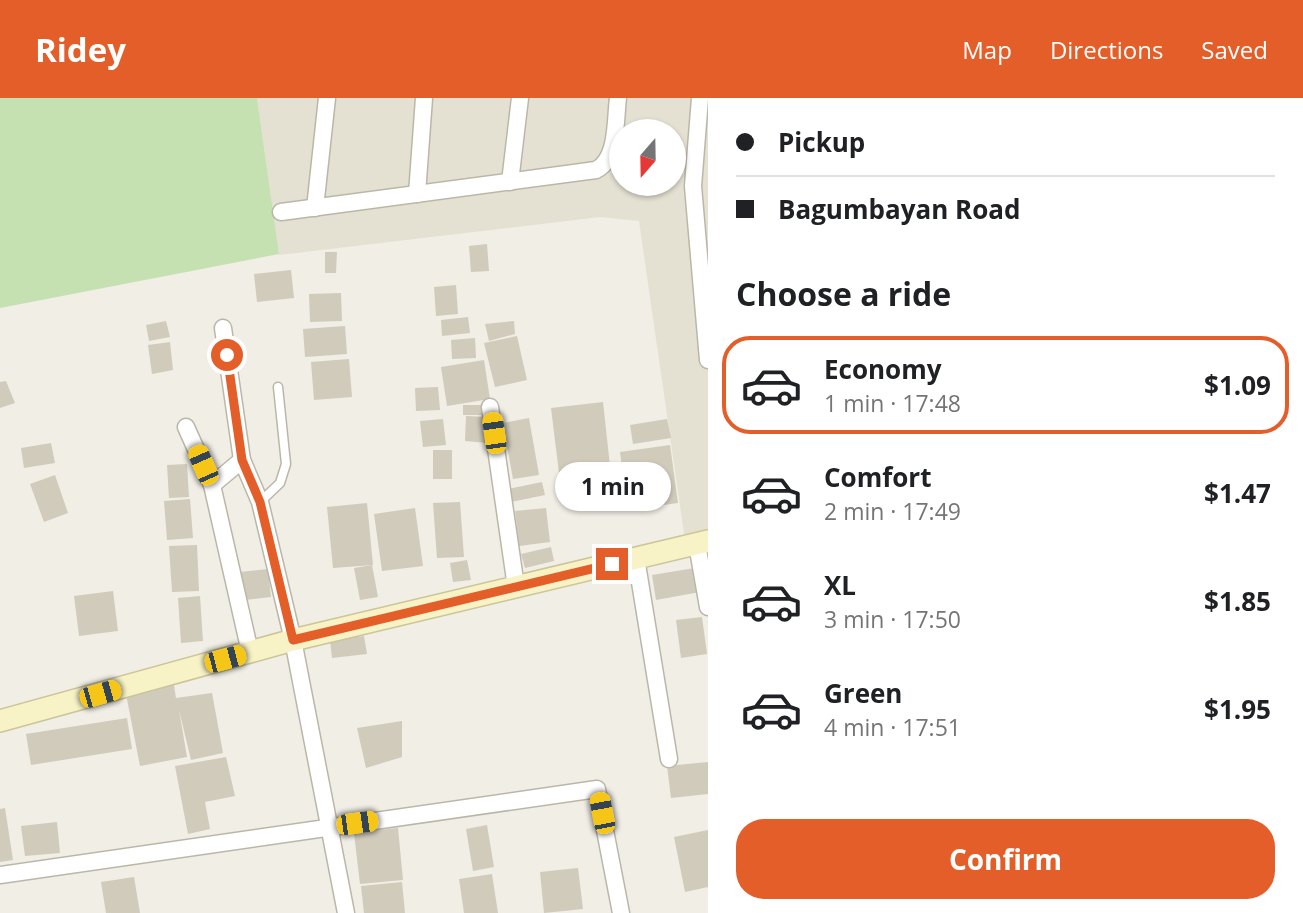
<!DOCTYPE html>
<meta charset="utf-8">
<style>
:root{--surface:#fff;--page:#f6f6f6;--text:#202124;--muted:#757577;--line:#e0e0e0;--accent:#e35e28}
body{margin:0;font-family:"Open Sans",sans-serif;background:var(--page);color:var(--text);height:100vh;display:flex;flex-direction:column;font-size:26px;white-space:nowrap}
*{box-sizing:border-box;margin:0}
p{font-size:23px;color:var(--muted)}
.icon{flex:none;width:38px;height:38px;fill:none;stroke:currentColor;stroke-width:2;stroke-linecap:round;stroke-linejoin:round}
.map{position:relative;flex:1;overflow:hidden}
.details{display:flex;flex-direction:column;background:var(--surface);width:595px}
.details>*{flex:none}
.hud{display:grid;align-content:center;height:154px;padding:0 28px;background:var(--surface)}
.needle{width:46px;rotate:200deg}
.fabs{position:absolute;left:609px;top:21px;display:grid;gap:14px}
.fabs a{display:grid;place-items:center;width:77px;height:77px;border-radius:50%;background:var(--surface);box-shadow:0 2px 5px #0004;font-size:35px}
.end{position:absolute;width:32px;height:32px;margin:-16px;border:9px solid #e35e28;background:#fff;box-shadow:0 0 0 4px #fff}
.from{border-radius:50%}
.bubble{position:absolute;height:49px;border-radius:24px;background:var(--surface);box-shadow:0 2px 5px #0004;font-size:23px;font-weight:700;line-height:49px;text-align:center}
.car{position:absolute;width:21px;height:42px;margin:-21px -10px;border-radius:9px;box-shadow:0 0 5px 2px #0007;background:linear-gradient(#f5c518 24%,#345 0 40%,#f5c518 0 76%,#345 0 86%,#f5c518 0)}
.hud b{display:flex;align-items:center;gap:24px;height:66px;font-size:26px}
.hud b+b{border-top:2px solid var(--line)}
.hud i{width:18px;height:18px;background:var(--text)}
ul{padding:0;list-style:none}
li{display:flex;align-items:center;gap:21px;height:98px;margin:0 14px 10px;padding:0 14px;border:4px solid transparent;border-radius:28px}
li div{flex:1}
li b{display:block;font-size:26px}
li em{font-style:normal;font-weight:700}
li.selected{border-color:var(--accent)}
li>.icon{width:63px;height:63px;stroke-width:1.5}
h2{padding:0 28px;font-size:32px;line-height:84px}
.button{display:flex;gap:14px;margin-top:auto;padding:14px 28px}
.button a{flex:1;height:80px;border-radius:28px;background:var(--accent);color:#fff;font-size:28px;font-weight:700;line-height:80px;text-align:center}
header{display:flex;align-items:center;gap:42px;box-sizing:border-box;height:98px;padding:0 35px;background:var(--accent);color:#fff}
header strong{font-size:33px}
nav{display:flex;gap:38px;margin-inline-start:auto;font-size:24px}
main{display:flex;flex:1;min-height:0}
.map>svg:first-child{display:block}
.residential{fill:#e4e1d3;fill-rule:evenodd}
.green{fill:#c5e1b1}
.building{fill:#d1cbbb}
.lines{fill:none;stroke-linecap:round;stroke-linejoin:round}
.lane-casing{stroke:#bbb7a8;stroke-width:11}
.street-casing{stroke:#bbb7a8;stroke-width:19}
.secondary-casing{stroke:#ccc598;stroke-width:24}
.lane{stroke:#fff;stroke-width:8}
.street{stroke:#fff;stroke-width:16}
.secondary{stroke:#f8f3c6;stroke-width:21}
.route{stroke:#e35e28;stroke-width:9}
</style>
<header>
<strong>Ridey</strong>
<nav><a>Map</a><a>Directions</a><a>Saved</a></nav>
</header>
<main>
<div class="map">
<svg width="708" height="815" viewBox="0 0 708 815">
<rect width="100%" height="100%" fill="#f0eee5"/>
<path class="residential" d="M257,0h451v443l-22,6 -47,-326 -39,-4 -321,38zM621,33h53v53h-53z"/>
<polygon class="green" points="0,0 257,0 279,156 0,210"/>
<g class="building">
<polygon points="487,146 489,173 471,174 469,148"/>
<polygon points="325,154 337,154 336,175 325,175"/>
<polygon points="291,172 294,200 257,204 254,176"/>
<polygon points="456,187 458,216 436,218 434,189"/>
<polygon points="341,195 342,223 310,224 309,196"/>
<polygon points="468,219 470,235 442,238 441,222"/>
<polygon points="166,223 170,239 149,243 146,227"/>
<polygon points="514,223 515,236 489,243 485,226"/>
<polygon points="345,228 347,256 305,259 303,231"/>
<polygon points="517,238 527,282 495,289 484,245"/>
<polygon points="475,240 476,260 452,261 451,242"/>
<polygon points="170,244 173,272 152,276 148,247"/>
<polygon points="349,261 352,299 314,302 311,264"/>
<polygon points="484,262 490,301 447,308 441,269"/>
<polygon points="6,283 15,305 0,310 0,284"/>
<polygon points="438,289 440,312 416,313 415,290"/>
<polygon points="603,304 611,377 560,383 551,310"/>
<polygon points="463,307 488,307 489,317 463,317"/>
<polygon points="466,318 489,319 488,345 465,343"/>
<polygon points="529,320 539,377 513,381 503,325"/>
<polygon points="443,321 446,347 423,349 420,323"/>
<polygon points="667,321 671,340 633,346 630,327"/>
<polygon points="51,345 55,365 24,370 21,350"/>
<polygon points="670,347 678,405 628,412 620,354"/>
<rect x="433" y="352" width="19" height="29"/>
<polygon points="187,366 189,399 169,400 167,367"/>
<polygon points="55,377 68,415 44,424 30,386"/>
<polygon points="542,384 545,397 511,404 508,391"/>
<polygon points="190,401 193,440 167,442 164,403"/>
<polygon points="460,404 464,459 437,460 433,405"/>
<polygon points="367,405 373,467 333,470 327,409"/>
<polygon points="415,410 423,468 382,473 374,416"/>
<polygon points="546,410 550,444 519,448 515,413"/>
<polygon points="197,447 199,493 172,494 169,448"/>
<polygon points="551,449 554,463 525,470 521,456"/>
<polygon points="467,462 471,482 453,484 450,465"/>
<polygon points="372,467 378,499 360,502 354,470"/>
<polygon points="695,470 700,494 656,502 652,477"/>
<polygon points="268,471 271,499 244,502 241,474"/>
<polygon points="113,493 118,533 79,538 74,498"/>
<polygon points="200,498 203,543 181,545 178,500"/>
<polygon points="702,519 707,556 681,560 676,522"/>
<polygon points="364,538 367,556 332,560 330,542"/>
<polygon points="174,587 176,600 212,595 223,655 191,662 179,612 187,659 140,668 126,596"/>
<polygon points="127,620 132,651 31,667 26,636"/>
<polygon points="402,623 402,659 366,670 357,630"/>
<polygon points="226,659 235,698 205,704 210,731 188,736 175,668"/>
<polygon points="708,664 708,696 671,700 667,668"/>
<polygon points="5,710 13,762 0,764 0,711"/>
<polygon points="57,724 60,755 25,758 21,728"/>
<polygon points="487,727 494,769 473,773 466,731"/>
<polygon points="398,730 403,782 360,786 354,735"/>
<polygon points="708,732 708,789 685,794 674,739"/>
<polygon points="578,770 583,811 544,815 540,774"/>
<polygon points="492,776 498,815 464,815 459,781"/>
<polygon points="134,779 140,815 106,815 101,784"/>
<polygon points="402,784 405,815 364,815 361,788"/>
</g>
<g class="lines">
<defs>
<polyline id="lane" points="260,404 280,385 286,366 278,289"/>
<g id="street">
<polyline points="700,0 693,88 708,262"/>
<polyline points="510,84 520,0"/>
<polyline points="417,96 424,0"/>
<polyline points="315,110 327,0"/>
<path d="M281,114l315,-42c22,-11 19,-49 22,-72"/>
<polyline points="490,309 516,489"/>
<polyline points="186,329 212,387 250,554"/>
<polyline points="242,362 260,404 293,542 346,815"/>
<polyline points="212,387 242,362 223,230"/>
<polyline points="697,446 708,509"/>
<polyline points="636,460 669,661"/>
<polyline points="0,777 597,691 621,815"/>
</g>
<polyline id="secondary" points="0,623 293,542 708,443"/>
</defs>
<use href="#lane" class="lane-casing"/>
<use href="#street" class="street-casing"/>
<use href="#secondary" class="secondary-casing"/>
<use href="#lane" class="lane"/>
<use href="#street" class="street"/>
<use href="#secondary" class="secondary"/>
</g>
<g class="lines">
<polyline class="route" points="227,257 242,362 260,404 293,542 612,466"/>
</g>
</svg>
<div class="fabs">
<a><svg class="needle" viewBox="-14 -14 28 28"><path d="M0-13l5 13h-10z" fill="#e53935"/><path d="M0 13l5-13h-10z" fill="#757577"/></svg></a>
</div>
<i class="end from" style="left:227px;top:257px"></i>
<i class="end" style="left:612px;top:466px"></i>
<div class="bubble" style="left:555px;top:364px;width:116px">1 min</div>
<i class="car" style="left:494px;top:335px;rotate:352deg"></i>
<i class="car" style="left:203px;top:367px;rotate:336deg"></i>
<i class="car" style="left:225px;top:561px;rotate:75deg"></i>
<i class="car" style="left:100px;top:596px;rotate:74deg"></i>
<i class="car" style="left:602px;top:715px;rotate:349deg"></i>
<i class="car" style="left:357px;top:725px;rotate:82deg"></i>
</div>
<section class="details">
<div class="hud">
<b><i class="from"></i>Pickup</b>
<b><i></i>Bagumbayan Road</b>
</div>
<h2>Choose a ride</h2>
<ul>
<li class="selected"><svg class="icon" aria-label="car" viewBox="0 0 24 24"><path d="M5 17H2v-5l4-1 3-4h7l3 4 3 1v5h-3M9 17h6M6 11h13"/><circle cx="7" cy="17" r="2"/><circle cx="17" cy="17" r="2"/></svg><div><b>Economy</b><p>1 min · 17:48</p></div><em>$1.09</em></li>
<li><svg class="icon" aria-label="car" viewBox="0 0 24 24"><path d="M5 17H2v-5l4-1 3-4h7l3 4 3 1v5h-3M9 17h6M6 11h13"/><circle cx="7" cy="17" r="2"/><circle cx="17" cy="17" r="2"/></svg><div><b>Comfort</b><p>2 min · 17:49</p></div><em>$1.47</em></li>
<li><svg class="icon" aria-label="car" viewBox="0 0 24 24"><path d="M5 17H2v-5l4-1 3-4h7l3 4 3 1v5h-3M9 17h6M6 11h13"/><circle cx="7" cy="17" r="2"/><circle cx="17" cy="17" r="2"/></svg><div><b>XL</b><p>3 min · 17:50</p></div><em>$1.85</em></li>
<li><svg class="icon" aria-label="car" viewBox="0 0 24 24"><path d="M5 17H2v-5l4-1 3-4h7l3 4 3 1v5h-3M9 17h6M6 11h13"/><circle cx="7" cy="17" r="2"/><circle cx="17" cy="17" r="2"/></svg><div><b>Green</b><p>4 min · 17:51</p></div><em>$1.95</em></li>
</ul>
<div class="button"><a>Confirm</a></div>
</section>
</main>
